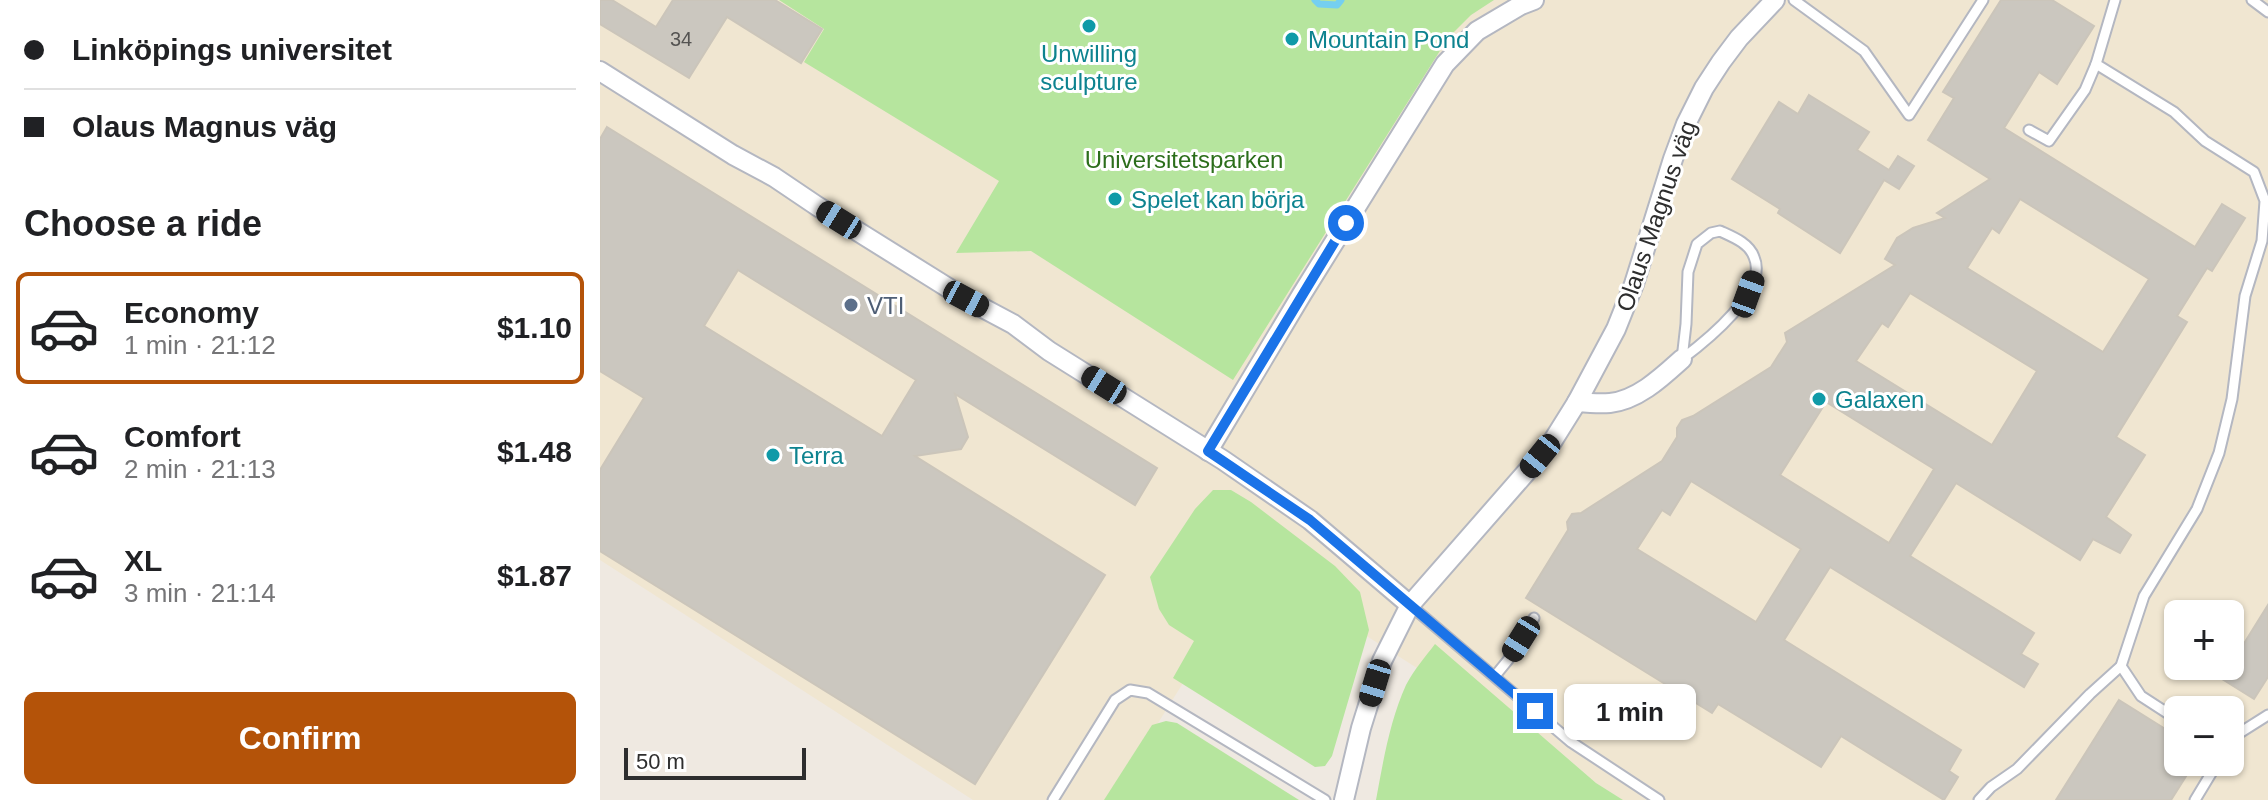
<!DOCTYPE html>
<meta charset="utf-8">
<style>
:root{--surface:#fff;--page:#f2f2f2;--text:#202124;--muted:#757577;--line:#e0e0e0;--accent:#b45309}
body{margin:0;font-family:Helvetica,sans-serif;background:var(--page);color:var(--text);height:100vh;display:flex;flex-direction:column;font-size:30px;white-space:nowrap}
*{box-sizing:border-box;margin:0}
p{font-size:26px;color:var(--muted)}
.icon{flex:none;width:44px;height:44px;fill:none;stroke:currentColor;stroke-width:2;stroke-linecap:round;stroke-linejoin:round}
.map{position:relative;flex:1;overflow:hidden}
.panel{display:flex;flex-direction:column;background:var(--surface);width:600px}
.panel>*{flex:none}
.hud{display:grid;align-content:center;height:176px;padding:0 24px;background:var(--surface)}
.controls{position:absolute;left:1564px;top:600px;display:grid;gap:16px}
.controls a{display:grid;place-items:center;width:80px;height:80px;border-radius:12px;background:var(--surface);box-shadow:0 2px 6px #0004;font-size:40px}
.scale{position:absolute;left:24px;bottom:20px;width:182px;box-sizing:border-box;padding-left:8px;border:4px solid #2e2e2e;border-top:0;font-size:22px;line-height:28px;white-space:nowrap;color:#2e2e2e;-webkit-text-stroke:6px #fff;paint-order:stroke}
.end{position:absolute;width:36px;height:36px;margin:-18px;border:10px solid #1a73e8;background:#fff;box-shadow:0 0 0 4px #fff}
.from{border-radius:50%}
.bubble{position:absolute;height:56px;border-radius:12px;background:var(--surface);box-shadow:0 2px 6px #0004;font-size:26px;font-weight:600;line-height:56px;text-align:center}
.car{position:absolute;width:24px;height:48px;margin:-24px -12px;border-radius:10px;box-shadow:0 0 6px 2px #0007;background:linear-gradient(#222 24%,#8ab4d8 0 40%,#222 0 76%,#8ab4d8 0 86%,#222 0)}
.hud b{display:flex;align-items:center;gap:28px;height:76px;font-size:30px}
.hud b+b{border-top:2px solid var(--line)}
.hud i{width:20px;height:20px;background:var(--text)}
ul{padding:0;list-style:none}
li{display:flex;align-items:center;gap:24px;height:112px;margin:0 16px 12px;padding:0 8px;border:4px solid transparent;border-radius:12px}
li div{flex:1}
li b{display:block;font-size:30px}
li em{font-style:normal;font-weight:600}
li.current{border-color:var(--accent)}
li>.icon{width:72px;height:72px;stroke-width:1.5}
h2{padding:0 24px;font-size:36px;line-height:96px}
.cta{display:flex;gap:16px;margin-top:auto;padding:16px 24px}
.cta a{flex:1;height:92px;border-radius:12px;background:var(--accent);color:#fff;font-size:32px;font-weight:600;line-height:92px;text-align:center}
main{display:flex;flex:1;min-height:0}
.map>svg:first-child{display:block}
.education{fill:#f0e6d1;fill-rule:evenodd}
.green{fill:#b6e59e}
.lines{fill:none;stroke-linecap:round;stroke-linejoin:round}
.stream{stroke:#75cff0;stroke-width:7}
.building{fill:#cbc7bf;stroke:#cbc5ba;stroke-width:2;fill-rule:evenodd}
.lane-casing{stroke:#b4b7c1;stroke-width:13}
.street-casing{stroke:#b4b7c1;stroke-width:22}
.lane{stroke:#fff;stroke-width:9}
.street{stroke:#fff;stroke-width:18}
.route{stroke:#1a73e8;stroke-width:10}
.culture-dot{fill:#0f9aa8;stroke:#fff;stroke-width:3}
.service-dot{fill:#5c6f8a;stroke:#fff;stroke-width:3}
.labels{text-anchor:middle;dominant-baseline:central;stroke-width:6;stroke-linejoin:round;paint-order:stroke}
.number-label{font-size:20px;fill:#555452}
.culture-label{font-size:24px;fill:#0d838f;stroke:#fff;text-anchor:start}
.park-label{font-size:24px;fill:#2c6e1b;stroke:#fff}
.street-label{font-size:24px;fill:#2e2e2e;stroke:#fff}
.service-label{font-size:24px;fill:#4e5e75;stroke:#fff;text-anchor:start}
</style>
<main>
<section class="panel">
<div class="hud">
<b><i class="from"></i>Linköpings universitet</b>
<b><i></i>Olaus Magnus väg</b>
</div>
<h2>Choose a ride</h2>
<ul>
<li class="current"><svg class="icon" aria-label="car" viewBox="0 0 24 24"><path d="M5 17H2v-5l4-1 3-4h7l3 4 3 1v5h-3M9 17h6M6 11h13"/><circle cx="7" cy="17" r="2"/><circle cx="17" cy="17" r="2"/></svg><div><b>Economy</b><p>1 min · 21:12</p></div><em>$1.10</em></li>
<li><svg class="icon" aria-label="car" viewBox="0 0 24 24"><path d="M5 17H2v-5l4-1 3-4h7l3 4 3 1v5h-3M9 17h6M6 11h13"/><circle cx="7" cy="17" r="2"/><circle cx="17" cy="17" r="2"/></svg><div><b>Comfort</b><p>2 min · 21:13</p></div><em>$1.48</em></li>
<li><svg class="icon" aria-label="car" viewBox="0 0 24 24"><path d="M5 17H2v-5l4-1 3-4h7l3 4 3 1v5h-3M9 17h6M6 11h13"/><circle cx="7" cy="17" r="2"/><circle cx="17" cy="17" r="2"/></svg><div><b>XL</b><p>3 min · 21:14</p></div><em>$1.87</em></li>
</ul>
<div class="cta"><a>Confirm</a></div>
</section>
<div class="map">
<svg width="1668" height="800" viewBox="0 0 1668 800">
<rect width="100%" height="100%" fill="#efe9e1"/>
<path class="education" d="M0,0h1668v800h-645l-27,-17 -161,-138 -18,23 -161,-102 -146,234h-137l-373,-240zM1578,614h52v52h-52zM1578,710h52v52h-52z"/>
<g class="green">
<polygon points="179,0 894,0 871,15 848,38 633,380 431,251 356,253 399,181 204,62 224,29"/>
<polygon points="613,490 631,490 651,502 735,566 760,592 769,630 732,756 725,766 715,767 573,678 594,641 569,625 559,609 550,577 595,509"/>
<path d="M835,644l161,139 27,17h-247c7,-38 14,-80 30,-115 8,-15 19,-28 29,-41z"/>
<polygon points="566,721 577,723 699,800 504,800 552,725"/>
</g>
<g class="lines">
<polyline class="stream" points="715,0 719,4 737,5 741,0"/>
</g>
<g class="building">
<polygon points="0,0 12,0 56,27 73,0 175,0 222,29 201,63 127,17 89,78 0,24"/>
<path d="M1401,0h51l42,26 -37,58 -18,-12 -35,56 191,119 27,-43 23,14 -33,53 -5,-3 -30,48 10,6 -71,115 29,18 -39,62 25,18 -11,18 -27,-14 -13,21 -124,-77 -46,73 124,77 -13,21 17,10 -14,23 -194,-120 -46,73 177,110 -12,21 9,6 -14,23 -103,-64 -20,31 -103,-63 -6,9 -186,-115 42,-68 -1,-8 5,-8 9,-1 81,-52 15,-24v-9l5,-8 11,-4 78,-49 16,-25 -2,-9 110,-68 -10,-6 12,-21 16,-10 32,-10 -8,-5 53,-34 -62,-39 26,-42 -11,-6zM1420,199l129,80 -46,73 -136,-84 25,-40 7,5zM1310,293l127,78 -45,74 -136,-84 26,-38 6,4zM1226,402l108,67 -45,74 -109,-68zM1091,481l110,68 -45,73 -119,-73 25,-39 8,5z"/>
<polygon points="1209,95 1269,132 1257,150 1289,170 1298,156 1314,166 1299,189 1284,180 1240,253 1178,213 1180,209 1132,179 1179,102 1198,114"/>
<path d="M7,127l550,341 -22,37 -180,-111 13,43 -7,12 -46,7 190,119 -130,209 -375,-233v-81l44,-72 -44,-27v-232zM138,270l178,110 -34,56 -178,-110z"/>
<polygon points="1668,605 1668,677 1654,699 1622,679"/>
<polygon points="1519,700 1578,737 1578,762 1595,762 1571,800 1456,800"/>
</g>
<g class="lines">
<defs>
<g id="lane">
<polyline points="1194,0 1264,51 1309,115 1383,0"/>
<polyline points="1652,0 1668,12"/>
<polyline points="1429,130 1449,141 1485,90 1496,64"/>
<path d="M1120,231c13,6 29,12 34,26 15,34 -48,84 -72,102l4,-35 2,-52 9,-28 14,-11z"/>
<polyline points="810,605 971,742 1059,800"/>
<polyline points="1521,666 1541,696 1578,720"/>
<polyline points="895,676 908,660 934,618"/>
<polyline points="1630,739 1668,715"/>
<polyline points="453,800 515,700 530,690 548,693 725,800"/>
<polyline points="1379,800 1391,787 1417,769 1490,694 1521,666 1544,596 1597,509 1619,453 1632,399 1645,296 1662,241 1665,201 1654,172 1605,141 1574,112 1496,64 1515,0"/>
<polyline points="1595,800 1618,762"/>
</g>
<g id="street">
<polyline points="0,71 133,155 174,177 217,206 366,299 413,324 449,351 623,460 710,520 810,605"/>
<path d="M977,402c11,1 22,2 33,1 28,-3 52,-26 72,-44"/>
<polyline points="608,451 702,294 845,64 877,31 921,5 934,0"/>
<polyline points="744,800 761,728 782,661 810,605 929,469 952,442 977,402 1016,329 1034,284 1073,159 1086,124 1104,88 1121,62 1139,38 1175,0"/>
</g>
</defs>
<use href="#lane" class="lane-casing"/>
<use href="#street" class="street-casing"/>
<use href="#lane" class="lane"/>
<use href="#street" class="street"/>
</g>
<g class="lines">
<polyline class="route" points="746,223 608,451 710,520 935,711"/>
</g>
<g class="culture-dot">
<circle cx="489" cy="26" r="8"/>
<circle cx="692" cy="39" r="8"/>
<circle cx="515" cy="199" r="8"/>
<circle cx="1219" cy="399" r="8"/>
<circle cx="173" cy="455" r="8"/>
</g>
<circle class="service-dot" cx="251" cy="305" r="8"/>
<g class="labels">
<g class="number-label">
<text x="81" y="39">34</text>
</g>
<g class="culture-label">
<text x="708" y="39">Mountain Pond</text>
<text x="489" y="53" text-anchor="middle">Unwilling<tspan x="489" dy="28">sculpture</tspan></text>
<text x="531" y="199">Spelet kan börja</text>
<text x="1235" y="399">Galaxen</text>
<text x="189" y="455">Terra</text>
</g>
<g class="park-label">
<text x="584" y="159">Universitetsparken</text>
</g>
<g class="street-label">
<text transform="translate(1056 216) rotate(-71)">Olaus Magnus väg</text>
</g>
<g class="service-label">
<text x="267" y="305">VTI</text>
</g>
</g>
</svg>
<div class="controls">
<a>+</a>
<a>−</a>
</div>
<div class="scale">50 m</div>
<i class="end from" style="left:746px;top:223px"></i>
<i class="end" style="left:935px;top:711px"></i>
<div class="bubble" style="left:964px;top:684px;width:132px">1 min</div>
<i class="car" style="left:239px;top:220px;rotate:302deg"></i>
<i class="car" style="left:1148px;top:294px;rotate:20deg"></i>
<i class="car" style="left:366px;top:299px;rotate:118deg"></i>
<i class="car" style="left:504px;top:385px;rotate:302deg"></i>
<i class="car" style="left:940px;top:456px;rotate:219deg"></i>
<i class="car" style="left:921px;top:639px;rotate:212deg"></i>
<i class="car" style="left:775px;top:683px;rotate:197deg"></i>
</div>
</main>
